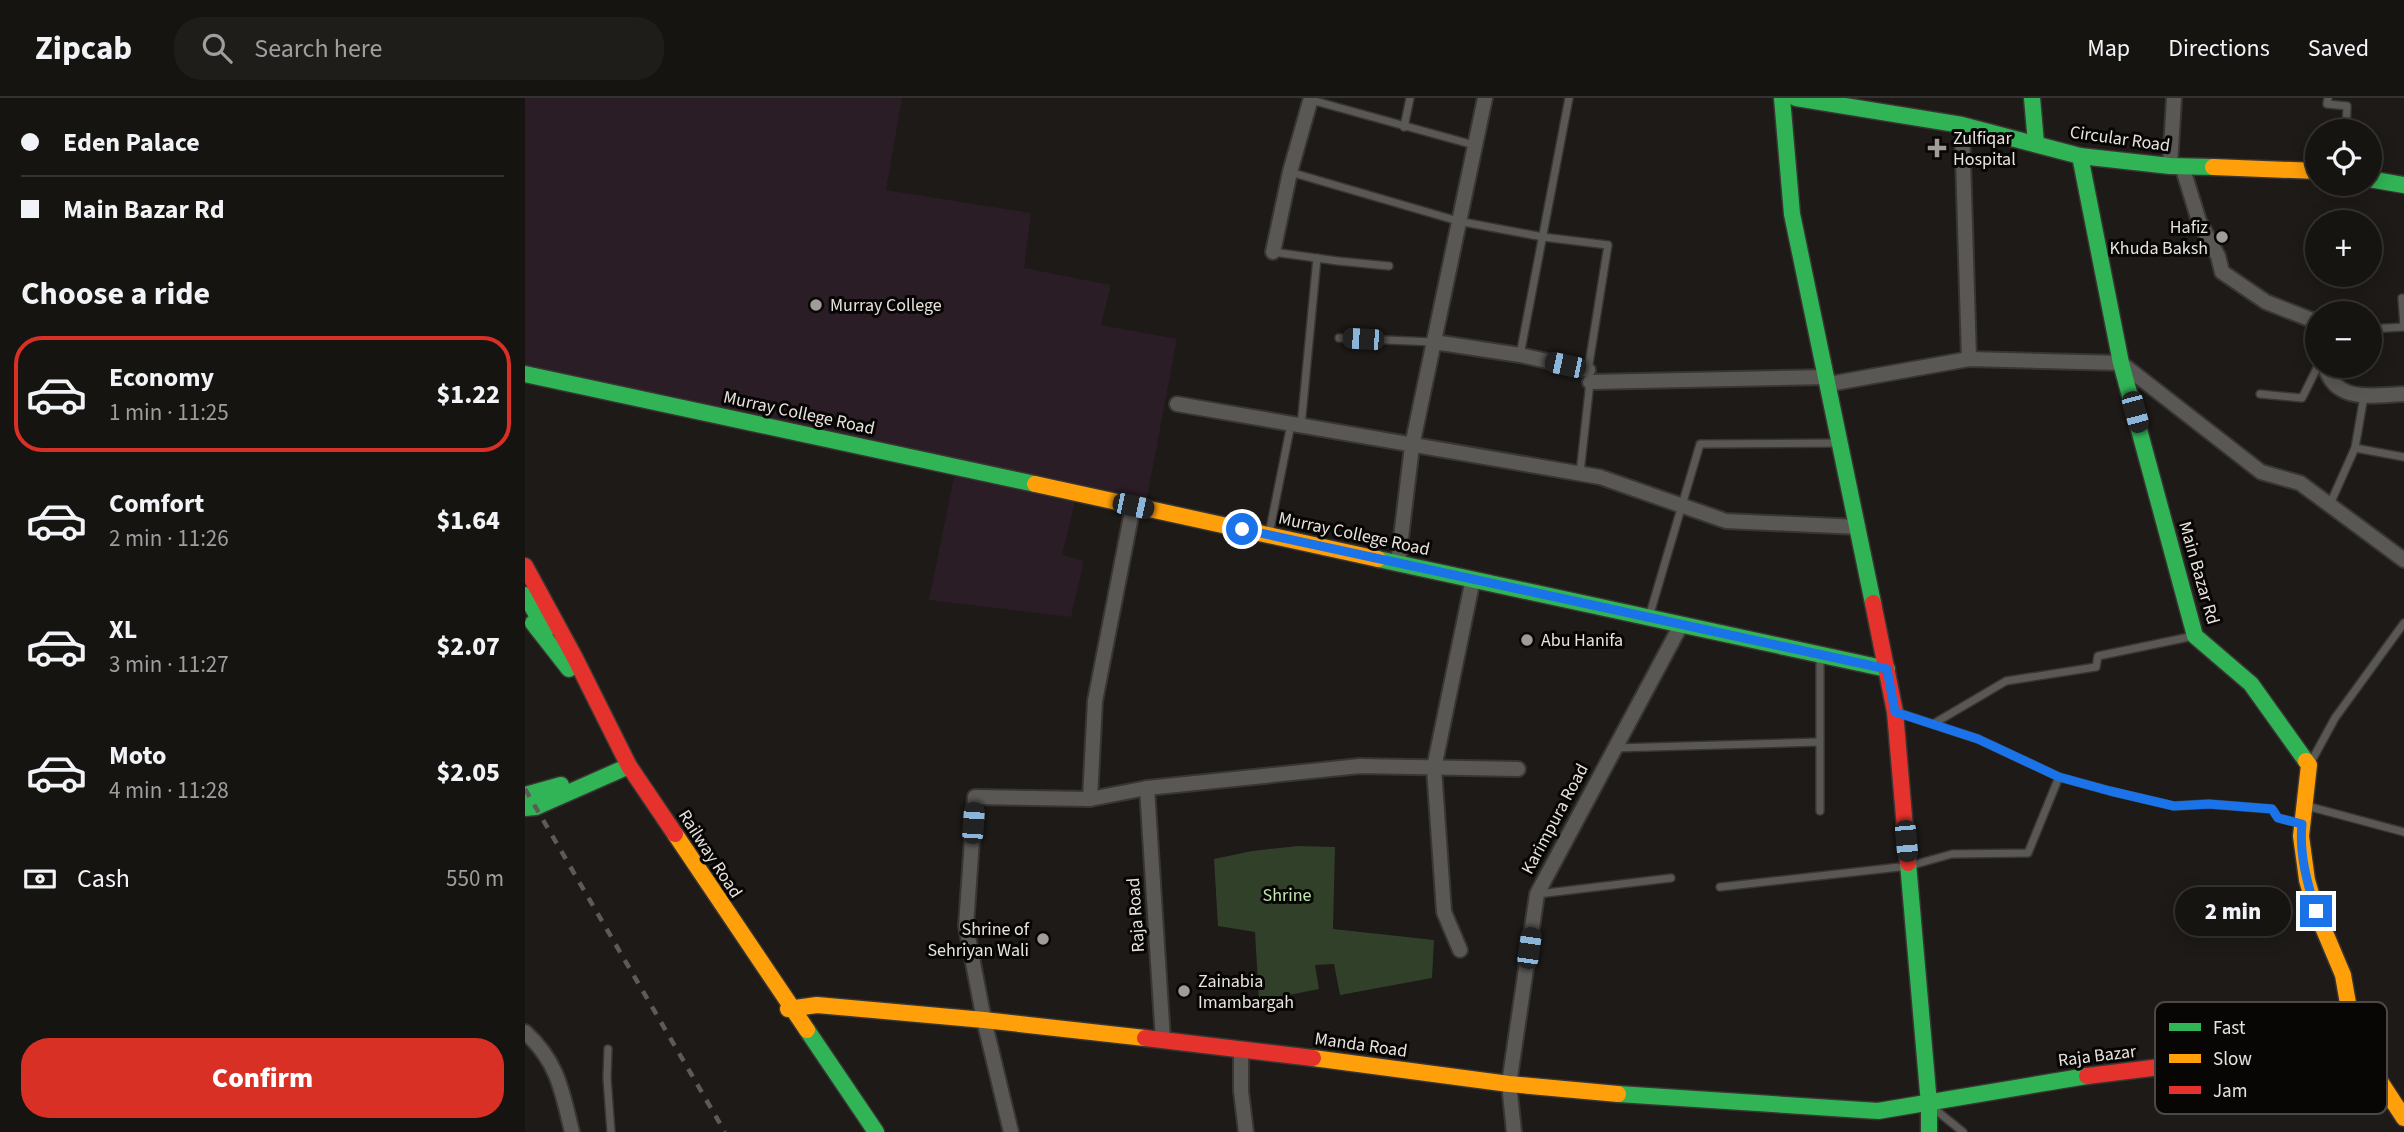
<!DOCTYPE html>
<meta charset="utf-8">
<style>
:root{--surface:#161411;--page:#1f1d1a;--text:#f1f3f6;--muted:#9e9e9f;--line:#353331;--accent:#d93025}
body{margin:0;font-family:"Source Sans 3",sans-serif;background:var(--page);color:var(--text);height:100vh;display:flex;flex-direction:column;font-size:26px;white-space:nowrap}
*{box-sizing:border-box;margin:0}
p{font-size:23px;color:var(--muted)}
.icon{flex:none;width:38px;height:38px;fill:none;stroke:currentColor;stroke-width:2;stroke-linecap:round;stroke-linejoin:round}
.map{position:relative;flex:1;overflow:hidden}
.details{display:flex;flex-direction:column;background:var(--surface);width:525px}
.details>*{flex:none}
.top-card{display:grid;align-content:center;height:154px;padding:0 21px;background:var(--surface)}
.controls{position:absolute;left:1780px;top:21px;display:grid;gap:14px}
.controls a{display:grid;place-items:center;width:77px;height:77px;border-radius:50%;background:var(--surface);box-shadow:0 4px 18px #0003,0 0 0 2px var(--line);font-size:35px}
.end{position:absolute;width:32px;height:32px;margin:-16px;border:9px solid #1a73e8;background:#fff;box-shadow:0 0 0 4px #fff}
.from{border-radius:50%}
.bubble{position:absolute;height:49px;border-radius:24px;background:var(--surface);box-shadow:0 4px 18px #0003,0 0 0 2px var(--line);font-size:23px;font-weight:800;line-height:49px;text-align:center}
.car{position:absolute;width:21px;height:42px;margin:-21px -10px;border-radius:9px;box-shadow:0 0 5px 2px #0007;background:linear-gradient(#222 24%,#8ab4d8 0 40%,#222 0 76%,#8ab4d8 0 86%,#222 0)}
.top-card b{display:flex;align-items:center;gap:24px;height:66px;font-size:26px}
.top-card b+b{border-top:2px solid var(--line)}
.top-card i{width:18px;height:18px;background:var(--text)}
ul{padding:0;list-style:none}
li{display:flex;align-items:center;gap:21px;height:116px;margin:0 14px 10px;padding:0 7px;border:4px solid transparent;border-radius:28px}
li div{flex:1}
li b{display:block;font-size:26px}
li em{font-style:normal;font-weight:800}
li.selected{border-color:var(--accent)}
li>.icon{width:63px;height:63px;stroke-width:1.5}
h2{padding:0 21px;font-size:32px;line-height:84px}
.pay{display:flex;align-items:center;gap:18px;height:77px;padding:0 21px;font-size:26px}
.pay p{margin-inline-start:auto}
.button{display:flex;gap:14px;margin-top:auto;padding:14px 21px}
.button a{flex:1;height:80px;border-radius:28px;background:var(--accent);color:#fff;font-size:28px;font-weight:800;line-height:80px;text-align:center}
header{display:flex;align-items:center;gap:42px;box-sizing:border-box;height:98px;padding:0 35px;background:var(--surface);border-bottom:2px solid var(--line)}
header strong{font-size:33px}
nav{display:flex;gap:38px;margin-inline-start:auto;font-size:24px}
.search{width:490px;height:63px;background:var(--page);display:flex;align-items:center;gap:18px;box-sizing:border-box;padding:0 24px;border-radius:28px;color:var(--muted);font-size:26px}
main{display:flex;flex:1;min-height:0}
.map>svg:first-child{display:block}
.education{fill:#2a1d25}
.green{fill:#314029}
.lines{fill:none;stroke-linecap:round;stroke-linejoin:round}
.lane-casing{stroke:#383533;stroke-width:10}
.street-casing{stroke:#383533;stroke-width:18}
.fast-casing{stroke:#383533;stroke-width:19}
.slow-casing{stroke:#383533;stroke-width:19}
.jam-casing{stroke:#383533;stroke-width:19}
.lane{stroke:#5a5855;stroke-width:7}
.street{stroke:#5a5855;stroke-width:14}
.fast{stroke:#30b455;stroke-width:16}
.slow{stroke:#ff9f0a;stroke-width:16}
.jam{stroke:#e5322d;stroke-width:16}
.rail{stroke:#5d5b58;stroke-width:4.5;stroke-dasharray:9 9;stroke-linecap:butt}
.route{stroke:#1a73e8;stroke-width:9}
.poi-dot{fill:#a09d99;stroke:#080604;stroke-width:2.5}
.labels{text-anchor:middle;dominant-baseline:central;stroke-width:6;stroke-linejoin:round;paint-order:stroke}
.poi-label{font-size:18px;fill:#e7e3df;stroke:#080604;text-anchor:start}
.street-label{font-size:18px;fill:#e7e3df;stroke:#080604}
.park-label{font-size:18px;fill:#c2e7b2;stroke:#080604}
.key{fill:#080604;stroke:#4b4846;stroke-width:2}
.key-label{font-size:19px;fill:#e7e3df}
</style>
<header>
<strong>Zipcab</strong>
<div class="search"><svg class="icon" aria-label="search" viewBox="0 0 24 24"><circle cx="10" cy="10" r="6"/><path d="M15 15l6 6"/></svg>Search here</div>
<nav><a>Map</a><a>Directions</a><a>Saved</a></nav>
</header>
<main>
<section class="details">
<div class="top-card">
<b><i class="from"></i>Eden Palace</b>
<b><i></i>Main Bazar Rd</b>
</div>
<h2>Choose a ride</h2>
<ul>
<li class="selected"><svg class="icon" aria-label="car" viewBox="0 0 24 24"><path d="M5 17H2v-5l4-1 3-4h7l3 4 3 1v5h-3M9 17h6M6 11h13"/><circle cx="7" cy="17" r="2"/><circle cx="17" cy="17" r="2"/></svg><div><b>Economy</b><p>1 min · 11:25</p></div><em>$1.22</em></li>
<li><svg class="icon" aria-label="car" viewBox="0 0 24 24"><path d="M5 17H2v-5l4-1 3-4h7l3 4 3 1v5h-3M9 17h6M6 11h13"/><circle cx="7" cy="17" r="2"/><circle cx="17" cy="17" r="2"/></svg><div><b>Comfort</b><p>2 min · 11:26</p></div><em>$1.64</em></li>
<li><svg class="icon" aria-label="car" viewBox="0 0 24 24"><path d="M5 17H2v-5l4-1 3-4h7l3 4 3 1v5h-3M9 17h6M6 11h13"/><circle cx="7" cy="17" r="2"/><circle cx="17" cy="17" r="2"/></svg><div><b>XL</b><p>3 min · 11:27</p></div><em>$2.07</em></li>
<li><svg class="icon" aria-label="car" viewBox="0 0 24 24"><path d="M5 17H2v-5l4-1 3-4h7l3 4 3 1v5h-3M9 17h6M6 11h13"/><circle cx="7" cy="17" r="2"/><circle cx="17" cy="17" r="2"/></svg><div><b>Moto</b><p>4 min · 11:28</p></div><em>$2.05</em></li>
</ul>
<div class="pay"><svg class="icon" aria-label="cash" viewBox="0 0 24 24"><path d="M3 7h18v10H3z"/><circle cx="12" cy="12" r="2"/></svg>Cash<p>550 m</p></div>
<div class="button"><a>Confirm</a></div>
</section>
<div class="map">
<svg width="1879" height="1034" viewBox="0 0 1879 1034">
<rect width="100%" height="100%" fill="#1d1a17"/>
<g class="education">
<polygon points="0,0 377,0 361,92 506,115 499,170 586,187 576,227 652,241 621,405 0,267"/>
<polygon points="431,369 552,395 537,457 559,463 546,519 404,502"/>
</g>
<polygon class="green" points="773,748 810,749 808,831 909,842 907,880 815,897 809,866 790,867 794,891 734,903 730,834 693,828 689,761 727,753"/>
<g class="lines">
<defs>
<g id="lane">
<polyline points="1803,0 1802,6 1822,8 1821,33"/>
<polyline points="786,2 949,47"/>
<polyline points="879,29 885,0"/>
<polyline points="765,74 933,123 1018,139 1083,147 1063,272 1065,284 1055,375"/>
<polyline points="748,154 813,163 864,168"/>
<polyline points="1844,231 1879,229 1877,200"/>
<polyline points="814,240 909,244"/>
<polyline points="995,257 1044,0"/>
<polyline points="1735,296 1777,300 1793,268"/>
<polyline points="776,328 792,160"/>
<polyline points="1830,350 1879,359"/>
<polyline points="1805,406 1830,350 1839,298"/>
<polyline points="744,436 766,326"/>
<polyline points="1124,519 1175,346 1315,345"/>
<polyline points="1295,557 1295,713"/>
<polyline points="1371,614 1453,641 1534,679 1585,693 1649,708 1683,706 1747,711 1753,720 1774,725"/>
<polyline points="1408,626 1481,583 1571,569 1573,558 1669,538"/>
<polyline points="1090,650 1294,644"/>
<polyline points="1786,664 1810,620 1879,525"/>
<polyline points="1782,708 1879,734"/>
<polyline points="1195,789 1384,768 1427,756 1503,755 1534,679"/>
<polyline points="1013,796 1146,780"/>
<polyline points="83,951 82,980 86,1034"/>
<polyline points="1407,1009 1438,1034"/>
</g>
<g id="street">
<polyline points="1437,27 1444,261"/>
<polyline points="1645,68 1649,0"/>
<polyline points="1657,68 1674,123 1693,158 1697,174 1741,204 1792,224"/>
<polyline points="748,154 765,74 786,0"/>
<polyline points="909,244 995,257 1063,272"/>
<path d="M1800,268c10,38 49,29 79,28"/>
<polyline points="1065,284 1302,279"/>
<polyline points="1304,286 1444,261 1596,265 1736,374 1775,385 1879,462"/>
<polyline points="652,306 1075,379 1201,423 1333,429"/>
<polyline points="873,465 887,348 960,0"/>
<polyline points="622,690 638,942"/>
<polyline points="565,701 570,603 608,408"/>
<polyline points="935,852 919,814 909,670 948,481"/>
<path d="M0,934c33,30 37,59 47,100"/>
<polyline points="716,951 716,993 721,1034"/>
<polyline points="486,1034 459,922 441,828 450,699 565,701 622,690 835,668 993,671"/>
<polyline points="989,1034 984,986 1012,796 1156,527"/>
</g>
<g id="fast">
<polyline points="1257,0 1267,116 1348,505"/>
<polyline points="1271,0 1437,27 1555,58 1645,68 1688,69"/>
<polyline points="1507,0 1511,45"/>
<polyline points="1555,58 1596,265 1670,538 1726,586 1781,663"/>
<polyline points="1844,81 1879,87"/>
<polyline points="0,276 510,386"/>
<polyline points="853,461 1362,571"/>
<polyline points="0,497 21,532"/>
<polyline points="8,525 44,571"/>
<polyline points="0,697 36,687"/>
<polyline points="0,710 11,709 104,668"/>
<polyline points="1383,765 1404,1006 1404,1034"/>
<polyline points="282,932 351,1034"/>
<polyline points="1093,996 1353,1013 1562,978"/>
</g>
<g id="slow">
<polyline points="1688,69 1792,73"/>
<polyline points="510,386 853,461"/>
<polyline points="1781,663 1784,667 1776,738 1782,782 1791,813 1818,877 1830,945 1879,1020"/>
<polyline points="150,736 282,932"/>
<polyline points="263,911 292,907 459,922 620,940"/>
<polyline points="788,960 984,986 1093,996"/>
</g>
<g id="jam">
<polyline points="0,468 50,560 104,668 150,736"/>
<polyline points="1348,505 1370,614 1383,765"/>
<polyline points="620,940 788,960"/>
<polyline points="1562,978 1830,945"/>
</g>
</defs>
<use href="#lane" class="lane-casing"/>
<use href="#street" class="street-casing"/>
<use href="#fast" class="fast-casing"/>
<use href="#slow" class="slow-casing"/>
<use href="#jam" class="jam-casing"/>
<use href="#lane" class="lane"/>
<use href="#street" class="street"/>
<use href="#fast" class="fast"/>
<use href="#slow" class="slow"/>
<use href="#jam" class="jam"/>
<polyline class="rail" points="0,691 200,1034"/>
</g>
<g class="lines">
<path class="route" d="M717,431l645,140 8,43 83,27 81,38 51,14 64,15 35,-2 63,5 6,9 24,6c-3,29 5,59 14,87"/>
</g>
<g class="poi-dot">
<path d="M1408.5 39.5h7v7h7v7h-7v7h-7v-7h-7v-7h7z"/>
<circle cx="1697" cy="139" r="7"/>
<circle cx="291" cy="207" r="7"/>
<circle cx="1002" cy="542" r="7"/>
<circle cx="518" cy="841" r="7"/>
<circle cx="659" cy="893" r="7"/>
</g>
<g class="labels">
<g class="poi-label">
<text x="1428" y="40">Zulfiqar<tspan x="1428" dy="21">Hospital</tspan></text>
<text x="1683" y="129" text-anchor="end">Hafiz<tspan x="1683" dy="21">Khuda Baksh</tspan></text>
<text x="305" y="207">Murray College</text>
<text x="1016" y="542">Abu Hanifa</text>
<text x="504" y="831" text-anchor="end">Shrine of<tspan x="504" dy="21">Sehriyan Wali</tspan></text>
<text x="673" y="883">Zainabia<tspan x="673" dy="21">Imambargah</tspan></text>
</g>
<g class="street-label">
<text transform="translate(1595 41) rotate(8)">Circular Road</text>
<text transform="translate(274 315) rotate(12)">Murray College Road</text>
<text transform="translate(829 436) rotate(12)">Murray College Road</text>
<text transform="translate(1674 475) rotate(74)">Main Bazar Rd</text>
<text transform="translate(1030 721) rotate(-62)">Karimpura Road</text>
<text transform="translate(185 756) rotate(57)">Railway Road</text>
<text transform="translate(611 817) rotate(-94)">Raja Road</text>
<text transform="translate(836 947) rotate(8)">Manda Road</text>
<text transform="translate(1572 958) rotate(-7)">Raja Bazar</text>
</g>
<g class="park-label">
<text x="762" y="797">Shrine</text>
</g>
</g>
<rect x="1630" y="904" width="232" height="112" rx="10" class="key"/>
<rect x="1644" y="925" width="32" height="8" fill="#30b455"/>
<rect x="1644" y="956" width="32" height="9" fill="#ff9f0a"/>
<rect x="1644" y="988" width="32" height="8" fill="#e5322d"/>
<g class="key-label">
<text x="1688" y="936">Fast</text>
<text x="1688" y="967">Slow</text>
<text x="1688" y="999">Jam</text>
</g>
</svg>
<div class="controls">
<a><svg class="icon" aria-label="locate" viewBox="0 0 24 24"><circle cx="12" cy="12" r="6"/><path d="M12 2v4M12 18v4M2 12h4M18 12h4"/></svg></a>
<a>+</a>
<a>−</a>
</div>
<i class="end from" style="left:717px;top:431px"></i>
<i class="end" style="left:1791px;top:813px"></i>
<div class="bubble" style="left:1650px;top:789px;width:116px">2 min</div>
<i class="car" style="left:838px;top:241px;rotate:273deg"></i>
<i class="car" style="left:1040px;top:267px;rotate:282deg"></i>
<i class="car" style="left:1610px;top:314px;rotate:165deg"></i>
<i class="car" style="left:608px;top:408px;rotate:102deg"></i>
<i class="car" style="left:448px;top:725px;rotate:4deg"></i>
<i class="car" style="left:1381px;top:743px;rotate:175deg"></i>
<i class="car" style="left:1004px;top:850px;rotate:8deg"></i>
</div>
</main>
